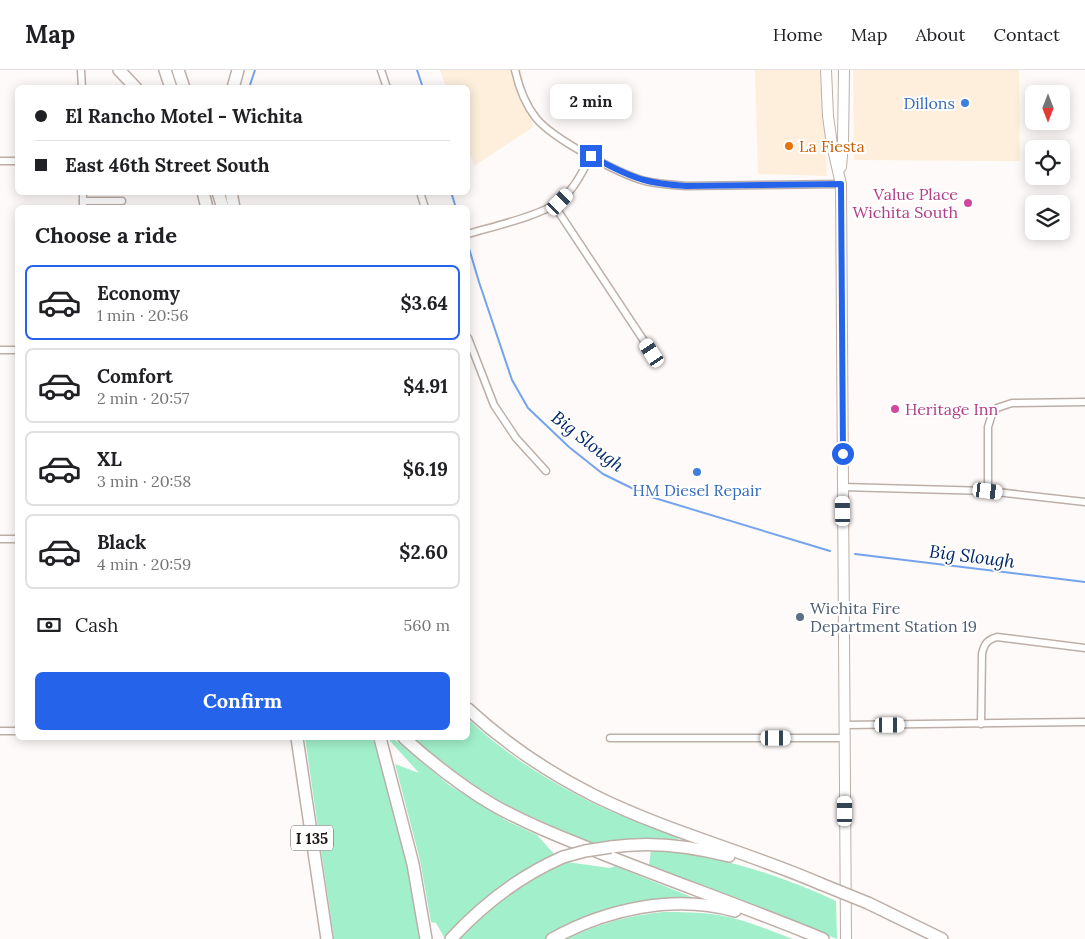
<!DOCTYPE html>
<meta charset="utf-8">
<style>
:root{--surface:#fff;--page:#f6f6f6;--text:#202124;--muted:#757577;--line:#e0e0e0;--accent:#2563eb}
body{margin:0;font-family:Lora,serif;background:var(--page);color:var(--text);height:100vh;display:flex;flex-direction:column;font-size:19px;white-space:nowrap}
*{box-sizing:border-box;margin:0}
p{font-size:16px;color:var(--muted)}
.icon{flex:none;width:28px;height:28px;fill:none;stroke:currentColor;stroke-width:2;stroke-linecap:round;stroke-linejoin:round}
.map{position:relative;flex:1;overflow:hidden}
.details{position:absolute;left:15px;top:135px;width:455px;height:535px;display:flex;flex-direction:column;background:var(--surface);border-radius:8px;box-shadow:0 2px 12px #0003}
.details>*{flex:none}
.top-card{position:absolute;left:15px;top:15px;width:455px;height:110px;border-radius:8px;box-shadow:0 2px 12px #0003;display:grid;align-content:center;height:110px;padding:0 20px;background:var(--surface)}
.needle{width:32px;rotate:180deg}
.tools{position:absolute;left:1025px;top:15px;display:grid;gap:10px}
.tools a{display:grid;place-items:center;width:45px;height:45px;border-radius:8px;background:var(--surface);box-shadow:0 2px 12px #0003;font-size:25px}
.end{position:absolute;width:22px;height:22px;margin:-11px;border:6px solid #2563eb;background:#fff;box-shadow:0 0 0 2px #fff}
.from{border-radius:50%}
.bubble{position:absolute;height:35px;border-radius:8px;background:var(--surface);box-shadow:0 2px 12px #0003;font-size:16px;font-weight:700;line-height:35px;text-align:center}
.car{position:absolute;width:15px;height:30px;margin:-15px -8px;border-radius:6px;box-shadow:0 0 4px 1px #0007;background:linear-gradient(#fff 24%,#345 0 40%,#fff 0 76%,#345 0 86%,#fff 0)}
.top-card b{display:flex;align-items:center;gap:18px;height:48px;font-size:19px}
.top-card b+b{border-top:1px solid var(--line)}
.top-card i{width:12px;height:12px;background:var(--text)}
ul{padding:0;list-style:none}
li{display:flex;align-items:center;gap:15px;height:75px;margin:0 10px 8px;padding:0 10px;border:2px solid var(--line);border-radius:8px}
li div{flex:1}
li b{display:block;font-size:19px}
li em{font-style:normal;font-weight:700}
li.selected{border-color:var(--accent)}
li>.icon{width:45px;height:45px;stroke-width:1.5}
h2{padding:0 20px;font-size:22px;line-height:60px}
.pay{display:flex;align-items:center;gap:12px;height:55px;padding:0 20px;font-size:19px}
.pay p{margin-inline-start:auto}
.cta{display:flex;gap:10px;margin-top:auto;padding:10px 20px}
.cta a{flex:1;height:58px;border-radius:8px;background:var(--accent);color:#fff;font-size:20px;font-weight:700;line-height:58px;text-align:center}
header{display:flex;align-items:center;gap:30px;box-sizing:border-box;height:70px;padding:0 25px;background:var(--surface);border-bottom:1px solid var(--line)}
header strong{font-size:24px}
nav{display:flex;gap:28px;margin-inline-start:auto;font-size:18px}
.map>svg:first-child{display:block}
.commercial{fill:#fdefdc}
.green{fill:#a2f0cb}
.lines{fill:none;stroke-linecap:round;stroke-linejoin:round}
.stream{stroke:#74a3ed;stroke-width:2}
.street-casing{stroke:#bdafa8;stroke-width:9}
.primary-casing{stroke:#bdafa8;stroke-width:12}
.highway-casing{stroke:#bdafa8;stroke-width:14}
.street{stroke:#fff;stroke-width:6}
.primary{stroke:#fff;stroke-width:10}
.highway{stroke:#fff;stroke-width:11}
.highway-bridge-casing{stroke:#bdafa8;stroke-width:14;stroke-linecap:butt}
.highway-bridge{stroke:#fff;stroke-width:11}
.route{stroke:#2563eb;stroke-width:6}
.shop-dot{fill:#3f7fe0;stroke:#fff;stroke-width:2}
.food-dot{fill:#e8710a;stroke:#fff;stroke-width:2}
.hotel-dot{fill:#d1479c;stroke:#fff;stroke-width:2}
.service-dot{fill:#5c6f8a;stroke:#fff;stroke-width:2}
.labels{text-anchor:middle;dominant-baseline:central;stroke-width:4;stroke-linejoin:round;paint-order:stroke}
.shield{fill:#fff;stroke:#615d5b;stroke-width:1}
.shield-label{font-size:15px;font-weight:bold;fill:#1d1815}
.shop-label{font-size:16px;fill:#366cbe;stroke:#fff;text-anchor:end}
.food-label{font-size:16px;fill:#c56008;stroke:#fff;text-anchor:start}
.hotel-label{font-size:16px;fill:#b23c85;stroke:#fff;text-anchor:end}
.service-label{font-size:16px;fill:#4e5e75;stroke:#fff;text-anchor:start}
.water-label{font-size:18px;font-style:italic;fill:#002767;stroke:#fff}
</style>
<header>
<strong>Map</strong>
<nav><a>Home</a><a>Map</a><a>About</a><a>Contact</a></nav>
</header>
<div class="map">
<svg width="1085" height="869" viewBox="0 0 1085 869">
<rect width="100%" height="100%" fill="#fefaf9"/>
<g class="commercial">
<polygon points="440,0 521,0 533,57 474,96 468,77 468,18 446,17"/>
<polygon points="755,0 821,0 827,106 758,104"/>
<polygon points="853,0 1019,0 1020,91 854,90"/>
</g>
<g class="green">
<path d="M468,649c40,38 91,69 142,92 22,9 45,18 68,27l-1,3h-65l-20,3 -86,-39 -45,-28 -49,-39h56z"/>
<polygon points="305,668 371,668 375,674 406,783 420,869 334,869"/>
<path d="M390,668h3l56,47 58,36 30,14 18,20c-42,18 -81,49 -110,84l-9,-16 -5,-1 -11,-62 -25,-96 24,9 -29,-32z"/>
<path d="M651,780c64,4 127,24 185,51l1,38 -188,-74z"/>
<path d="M567,792l43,6 5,-2 89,36 -36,-1 -121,38h-88c29,-33 67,-59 108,-77z"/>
<path d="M663,842c19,0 37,0 55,3 26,4 51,15 75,24h-227c31,-15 64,-24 97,-27z"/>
</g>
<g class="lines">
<g class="stream">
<polyline points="417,0 423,18"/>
<polyline points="249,18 255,0"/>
<polyline points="451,122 456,138"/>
<polyline points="468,175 479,212 512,310 528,338 569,377 603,404 648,426 830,481"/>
<polyline points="855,484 1085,512"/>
</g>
<defs>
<g id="street">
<polyline points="81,0 82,18"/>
<polyline points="381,0 387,18"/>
<path d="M515,0c4,18 10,34 21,48 17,21 83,56 109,63 13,3 27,4 41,5l155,-2"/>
<polyline points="0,91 18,91"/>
<polyline points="83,122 83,138"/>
<polyline points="420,122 425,138"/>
<polyline points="83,131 122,131"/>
<polyline points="554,135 652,283"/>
<path d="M468,164c23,-7 76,-19 93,-34 14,-12 21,-28 30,-44"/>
<polyline points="468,268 494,335 516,368 546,401"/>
<polyline points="0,280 18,280"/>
<polyline points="842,417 988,421 1085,432"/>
<polyline points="988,421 988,357 992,344 997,338 1012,333 1085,332"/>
<polyline points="0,469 18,469"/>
<path d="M981,654l1,-70c2,-10 5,-14 15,-17l88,11"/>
<polyline points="845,655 1085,652"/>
<polyline points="0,661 18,661"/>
<polyline points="610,668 845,668"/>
</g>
<g id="primary">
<polyline points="826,0 828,46 832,75 841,114 846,869"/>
<polyline points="841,97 843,74 844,0"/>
</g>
<g id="highway">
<polyline points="119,0 136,18"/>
<polyline points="165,0 171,18"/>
<polyline points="178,0 184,18"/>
<polyline points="233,18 238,0"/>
<polyline points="203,122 207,138"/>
<polyline points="218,122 223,138"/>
<polyline points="231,122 234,138"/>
<path d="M468,639c38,35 81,64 127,87 73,36 152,56 226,88"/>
<polyline points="297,668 327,869"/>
<polyline points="380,668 413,794 426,869"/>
<path d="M404,668c28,25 58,49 91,68 34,19 71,33 108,48 73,29 147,55 220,85"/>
<path d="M611,777c39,-6 80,-1 118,9"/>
<polyline points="868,833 942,869"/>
<path d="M451,869c32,-35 69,-63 112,-82"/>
<path d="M552,869c54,-30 122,-45 183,-28"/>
</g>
</defs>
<use href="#street" class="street-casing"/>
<use href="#primary" class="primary-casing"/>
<use href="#highway" class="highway-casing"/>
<use href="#street" class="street"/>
<use href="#primary" class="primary"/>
<use href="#highway" class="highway"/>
<defs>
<g id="highway-bridge">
<polyline points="563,787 585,781 611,777"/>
<polyline points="821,814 868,833"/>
</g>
</defs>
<use href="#highway-bridge" class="highway-bridge-casing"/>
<use href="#highway-bridge" class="highway-bridge"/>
</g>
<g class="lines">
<path class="route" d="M591,86c17,9 34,19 53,24 14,4 28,5 42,6l155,-2 2,270"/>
</g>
<g class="shop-dot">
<circle cx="965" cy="33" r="5"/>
<circle cx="697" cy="402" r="5"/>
</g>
<circle class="food-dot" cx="789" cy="76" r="5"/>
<g class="hotel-dot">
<circle cx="968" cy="133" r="5"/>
<circle cx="895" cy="339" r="5"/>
</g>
<circle class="service-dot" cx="800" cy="547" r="5"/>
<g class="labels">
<rect class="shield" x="291" y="755.5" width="42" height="25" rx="4"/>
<g class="shield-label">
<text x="312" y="768">I 135</text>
</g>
<g class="shop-label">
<text x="955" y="33">Dillons</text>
<text x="697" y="420" text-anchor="middle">HM Diesel Repair</text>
</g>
<g class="food-label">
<text x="799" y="76">La Fiesta</text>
</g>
<g class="hotel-label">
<text x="958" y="124">Value Place<tspan x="958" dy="18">Wichita South</tspan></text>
<text x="905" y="339" text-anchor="start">Heritage Inn</text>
</g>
<g class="service-label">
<text x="810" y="538">Wichita Fire<tspan x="810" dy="18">Department Station 19</tspan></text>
</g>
<g class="water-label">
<text transform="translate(588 371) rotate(38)">Big Slough</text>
<text transform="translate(972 486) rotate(7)">Big Slough</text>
</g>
</g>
</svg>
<div class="tools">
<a><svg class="needle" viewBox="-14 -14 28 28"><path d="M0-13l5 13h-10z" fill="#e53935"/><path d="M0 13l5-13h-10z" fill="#757577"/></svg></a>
<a><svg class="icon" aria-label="locate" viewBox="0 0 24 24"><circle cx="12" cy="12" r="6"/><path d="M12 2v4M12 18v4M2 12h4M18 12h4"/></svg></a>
<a><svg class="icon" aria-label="layers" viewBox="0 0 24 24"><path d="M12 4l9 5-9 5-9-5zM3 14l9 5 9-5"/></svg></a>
</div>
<i class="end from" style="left:843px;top:384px"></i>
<i class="end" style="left:591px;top:86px"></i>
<div class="bubble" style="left:550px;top:14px;width:82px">2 min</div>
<i class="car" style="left:560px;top:132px;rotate:44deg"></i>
<i class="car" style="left:652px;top:283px;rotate:327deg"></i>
<i class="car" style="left:988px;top:421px;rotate:97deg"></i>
<i class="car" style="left:843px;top:441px;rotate:359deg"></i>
<i class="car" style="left:890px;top:655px;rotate:90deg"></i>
<i class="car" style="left:776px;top:668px;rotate:90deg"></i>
<i class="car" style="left:845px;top:741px;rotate:0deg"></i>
<div class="top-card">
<b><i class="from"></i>El Rancho Motel - Wichita</b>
<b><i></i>East 46th Street South</b>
</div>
<section class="details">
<h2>Choose a ride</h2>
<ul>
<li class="selected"><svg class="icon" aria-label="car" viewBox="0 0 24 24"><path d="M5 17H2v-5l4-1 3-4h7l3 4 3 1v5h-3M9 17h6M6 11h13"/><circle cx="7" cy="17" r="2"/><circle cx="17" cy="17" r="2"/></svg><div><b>Economy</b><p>1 min · 20:56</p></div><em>$3.64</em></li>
<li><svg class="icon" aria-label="car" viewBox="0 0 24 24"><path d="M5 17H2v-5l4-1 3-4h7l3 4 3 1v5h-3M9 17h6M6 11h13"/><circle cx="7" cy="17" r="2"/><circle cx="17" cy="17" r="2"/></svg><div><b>Comfort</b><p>2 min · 20:57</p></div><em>$4.91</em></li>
<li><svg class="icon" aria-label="car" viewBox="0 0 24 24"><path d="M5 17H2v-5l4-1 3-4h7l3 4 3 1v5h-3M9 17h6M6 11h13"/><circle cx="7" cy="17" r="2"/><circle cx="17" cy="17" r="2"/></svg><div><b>XL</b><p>3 min · 20:58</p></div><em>$6.19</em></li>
<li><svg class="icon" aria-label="car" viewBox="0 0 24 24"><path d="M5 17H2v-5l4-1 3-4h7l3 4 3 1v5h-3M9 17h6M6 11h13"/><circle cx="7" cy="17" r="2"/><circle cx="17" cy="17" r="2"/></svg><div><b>Black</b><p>4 min · 20:59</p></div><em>$2.60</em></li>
</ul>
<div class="pay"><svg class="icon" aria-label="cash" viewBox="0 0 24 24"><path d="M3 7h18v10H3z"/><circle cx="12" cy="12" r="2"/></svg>Cash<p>560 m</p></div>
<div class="cta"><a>Confirm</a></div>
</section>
</div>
